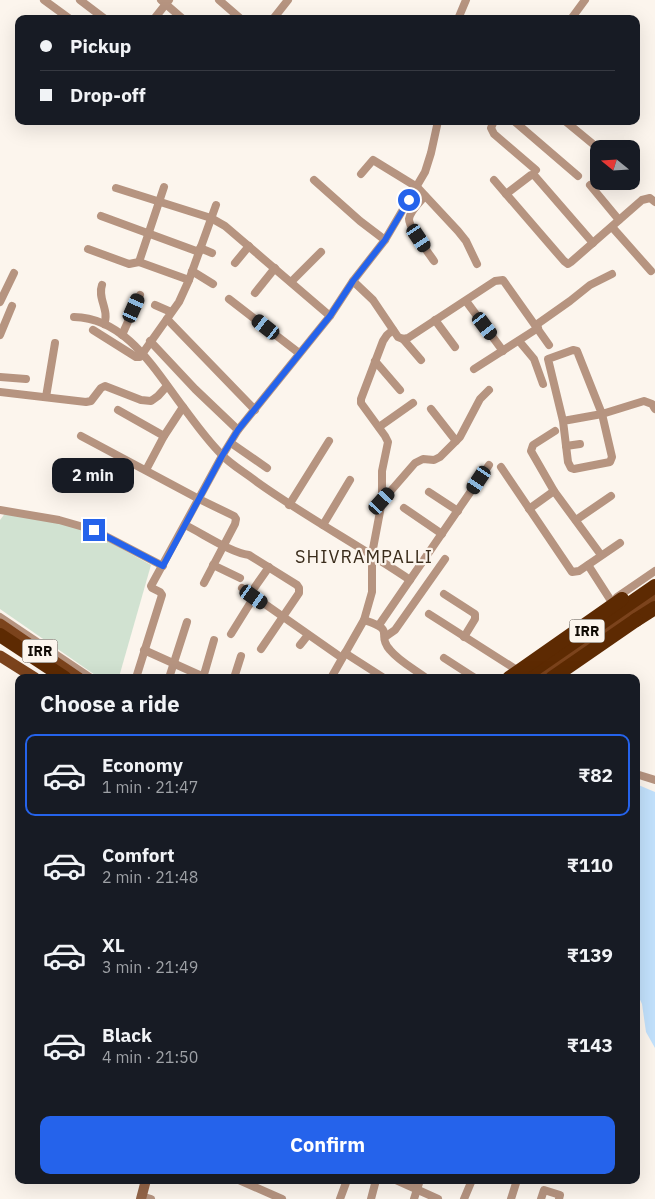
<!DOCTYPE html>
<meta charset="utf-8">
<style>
:root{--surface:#171b24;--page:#20242c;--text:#f1f3f6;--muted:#9ea1a6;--line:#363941;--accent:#2563eb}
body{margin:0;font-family:"IBM Plex Sans",sans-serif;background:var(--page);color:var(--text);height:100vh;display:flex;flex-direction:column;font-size:19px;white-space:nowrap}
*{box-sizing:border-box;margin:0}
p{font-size:16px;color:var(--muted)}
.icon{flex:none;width:28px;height:28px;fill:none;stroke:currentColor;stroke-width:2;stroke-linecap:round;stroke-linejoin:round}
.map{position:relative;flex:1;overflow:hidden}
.sheet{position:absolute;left:15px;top:674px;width:625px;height:510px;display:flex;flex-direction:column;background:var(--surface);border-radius:10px;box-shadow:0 5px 20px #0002}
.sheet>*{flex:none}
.hud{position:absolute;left:15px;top:15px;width:625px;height:110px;border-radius:10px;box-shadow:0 5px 20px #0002;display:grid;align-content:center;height:110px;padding:0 25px;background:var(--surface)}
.needle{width:32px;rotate:288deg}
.tools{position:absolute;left:590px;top:140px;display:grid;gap:10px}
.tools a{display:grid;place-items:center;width:50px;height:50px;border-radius:10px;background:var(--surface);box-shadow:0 5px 20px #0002;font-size:25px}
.end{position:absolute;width:22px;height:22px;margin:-11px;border:6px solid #2563eb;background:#fff;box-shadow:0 0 0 2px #fff}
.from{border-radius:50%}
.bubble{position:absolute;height:35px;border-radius:10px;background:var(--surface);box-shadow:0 5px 20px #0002;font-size:16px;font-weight:700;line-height:35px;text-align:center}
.car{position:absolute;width:15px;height:30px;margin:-15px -8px;border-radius:6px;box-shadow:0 0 4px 1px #0007;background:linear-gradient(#222 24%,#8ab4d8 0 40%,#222 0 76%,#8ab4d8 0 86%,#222 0)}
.hud b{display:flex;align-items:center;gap:18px;height:48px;font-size:19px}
.hud b+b{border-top:1px solid var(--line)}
.hud i{width:12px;height:12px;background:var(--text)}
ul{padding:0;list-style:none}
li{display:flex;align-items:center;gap:15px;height:82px;margin:0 10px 8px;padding:0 15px;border:2px solid transparent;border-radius:10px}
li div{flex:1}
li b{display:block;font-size:19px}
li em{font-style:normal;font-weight:700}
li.active{border-color:var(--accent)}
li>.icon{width:45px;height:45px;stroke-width:1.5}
h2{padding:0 25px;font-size:22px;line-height:60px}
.cta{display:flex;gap:10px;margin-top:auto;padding:10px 25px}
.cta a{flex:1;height:58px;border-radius:10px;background:var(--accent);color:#fff;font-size:20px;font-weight:700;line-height:58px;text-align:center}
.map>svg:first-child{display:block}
.green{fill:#d1e2d1}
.water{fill:#c2e1fc}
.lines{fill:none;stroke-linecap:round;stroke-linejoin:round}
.street{stroke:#b69480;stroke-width:8}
.secondary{stroke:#946548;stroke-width:10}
.primary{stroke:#7b431c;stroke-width:11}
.highway{stroke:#5d2a02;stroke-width:14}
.highway-bridge{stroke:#5d2a02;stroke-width:14}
.route{stroke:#2563eb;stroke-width:6}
.labels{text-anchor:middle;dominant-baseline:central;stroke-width:4.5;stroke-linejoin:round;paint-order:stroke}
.shield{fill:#fcf5ed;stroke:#57504a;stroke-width:1}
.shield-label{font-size:14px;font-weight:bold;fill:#100a04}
.quarter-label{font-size:18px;letter-spacing:1px;fill:#3b2d1c;stroke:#fcf5ed}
</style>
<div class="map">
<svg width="655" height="1199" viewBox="0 0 655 1199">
<rect width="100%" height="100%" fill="#fcf5ed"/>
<polygon class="green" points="6,512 80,526 151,565 119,677 98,677 0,609 0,520"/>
<polygon class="water" points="636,784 655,792 655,1048 646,1032 642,1004 636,991"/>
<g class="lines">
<g class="street">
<polyline points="44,0 70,19"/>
<polyline points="80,0 105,19"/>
<polyline points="161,0 183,19"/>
<polyline points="219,0 241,19"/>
<polyline points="154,19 169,0"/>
<polyline points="273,19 288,0"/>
<polyline points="458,19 466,0"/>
<polyline points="571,19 585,0"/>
<polyline points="494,121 491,128 494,134 536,170"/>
<polyline points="514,121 578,176"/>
<polyline points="565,121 599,149"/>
<polyline points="361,174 373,160 417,187 458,231 466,241 477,264"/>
<polyline points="314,180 360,221 385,240"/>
<polyline points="494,180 564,261 568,264 571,262 642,200 650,198 655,202"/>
<polyline points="590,185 619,220"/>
<polyline points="116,188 211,218 225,226 330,316"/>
<polyline points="506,194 531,175 534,175 593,243"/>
<path d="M425,196c-5,6 -15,15 -16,23 0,10 20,34 25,42"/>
<polyline points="101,216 199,252"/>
<polyline points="612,227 651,271"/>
<polyline points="200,248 212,253"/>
<polyline points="88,249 129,264 139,262 164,187"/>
<polyline points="139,262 189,280"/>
<polyline points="235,263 249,246"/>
<polyline points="192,271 213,284"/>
<polyline points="353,281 373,300 398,337 403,339 408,338 495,281 503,280 549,345"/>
<polyline points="291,282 321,252"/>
<path d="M102,285c-5,13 8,26 2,39"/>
<polyline points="255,293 275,268"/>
<polyline points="229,299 299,353"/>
<polyline points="466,301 503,351"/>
<polyline points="0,302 14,273"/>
<polyline points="155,305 171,312"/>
<path d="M74,317c52,1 81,53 109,90 12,16 24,33 38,47 10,11 25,19 36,28 49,35 103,64 153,98"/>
<polyline points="167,319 255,410"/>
<polyline points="435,320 455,347"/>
<polyline points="536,325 570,301 590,285 612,274"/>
<polyline points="93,330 136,357 140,357 179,302 189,280 216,205"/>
<polyline points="0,335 12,306"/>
<polyline points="122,335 140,295"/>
<polyline points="403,339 421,360"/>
<polyline points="150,341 195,389 238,430"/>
<polyline points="519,341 534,359 543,384"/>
<polyline points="375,361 400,390"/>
<polyline points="474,369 538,328"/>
<polyline points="0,377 26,379"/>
<polyline points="0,392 86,402 91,401 101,388 105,386 141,400 151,401 158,396 167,386"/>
<polyline points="46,397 55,343"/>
<polyline points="431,409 456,441"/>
<polyline points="118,410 164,436"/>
<polyline points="563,421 568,462 571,468 574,469 610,462 612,457 602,414 563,421 548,359 573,350 577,351 602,414 644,401 652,404 655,409"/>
<polyline points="379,427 413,403"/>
<polyline points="555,431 533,445 531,451 554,491 601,555"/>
<polyline points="81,436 199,499 234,516 236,519 235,524 204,583"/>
<polyline points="231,443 267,468"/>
<polyline points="566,446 580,444"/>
<polyline points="501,467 572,572 579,571 620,543"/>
<polyline points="146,470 164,436 183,407"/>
<polyline points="429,492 458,511"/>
<polyline points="382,501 415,463 423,459 434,460 440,457 460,437 480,399 489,390"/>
<polyline points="289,505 329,441"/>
<polyline points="404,508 442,534"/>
<polyline points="529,509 554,491"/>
<polyline points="0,510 59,520 94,530 163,566"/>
<polyline points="576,520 611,496"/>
<path d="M185,525c17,8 46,28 64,30l48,30 2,3v5l-38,56"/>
<polyline points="323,525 350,480"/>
<polyline points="213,565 240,578"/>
<polyline points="588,565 615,607"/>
<polyline points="242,588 342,658"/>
<polyline points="250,594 269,567"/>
<polyline points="444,594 475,614 475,619 464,637"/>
<polyline points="617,597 655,571"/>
<polyline points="429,614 520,672"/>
<polyline points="0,617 91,678"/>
<path d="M364,620c34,11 11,13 26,30 9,11 24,19 36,28"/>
<polyline points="379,625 489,465"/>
<polyline points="231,634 254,597"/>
<polyline points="385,637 395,630 445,559"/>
<polyline points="300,645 308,635"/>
<polyline points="144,650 206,678"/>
<polyline points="345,653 384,678"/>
<polyline points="444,658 475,678"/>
<polyline points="136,678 162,595 160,592 152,588 151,586 222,456 238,430 330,316 353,281 385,240 425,172 431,153 438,121"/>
<polyline points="169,678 187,622"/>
<polyline points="203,678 214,640"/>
<polyline points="234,678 241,656"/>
<polyline points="331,678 364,620 372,592 372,554 382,501 382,471 388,442 385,436 361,403 361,399 383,341 387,335 393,330"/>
<polyline points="636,774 655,780"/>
<polyline points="239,1180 282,1199"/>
<polyline points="396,1180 438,1199"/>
<polyline points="141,1196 151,1199"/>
<polyline points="340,1199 347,1180"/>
<polyline points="371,1199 376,1180"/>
<polyline points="414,1199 420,1180"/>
<polyline points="464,1199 472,1180"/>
<polyline points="511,1199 517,1180"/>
<polyline points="541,1199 544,1190 560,1195 559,1199"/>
</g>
<polyline class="secondary" points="141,1199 146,1180"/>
<g class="primary">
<polyline points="0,624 79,678"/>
<polyline points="0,656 35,678"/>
<polyline points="540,678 655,599"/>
</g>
<g class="highway">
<polyline points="636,620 655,608"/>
<polyline points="0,635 65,678"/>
<polyline points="522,678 655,586"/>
</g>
<g class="highway-bridge">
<polyline points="509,678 622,599"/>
<polyline points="552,678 636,620"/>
</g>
</g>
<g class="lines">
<polyline class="route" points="94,530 163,566 222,456 238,430 330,316 353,281 385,240 409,200"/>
</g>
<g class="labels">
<g class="shield">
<rect x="569.5" y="619.5" width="35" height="23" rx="4"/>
<rect x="22.5" y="639.5" width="35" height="23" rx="4"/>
</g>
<g class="shield-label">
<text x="587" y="631">IRR</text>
<text x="40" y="651">IRR</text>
</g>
<g class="quarter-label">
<text x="364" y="556">SHIVRAMPALLI</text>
</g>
</g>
</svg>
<div class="tools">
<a><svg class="needle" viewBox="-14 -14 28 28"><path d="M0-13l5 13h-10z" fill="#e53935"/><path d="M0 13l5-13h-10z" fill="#9ea1a6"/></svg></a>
</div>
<i class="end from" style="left:409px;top:200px"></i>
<i class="end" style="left:94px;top:530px"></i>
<div class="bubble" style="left:52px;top:458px;width:82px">2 min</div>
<i class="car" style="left:419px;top:238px;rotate:146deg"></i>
<i class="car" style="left:134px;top:308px;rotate:24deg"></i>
<i class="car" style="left:485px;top:326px;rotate:143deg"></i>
<i class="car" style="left:266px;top:327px;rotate:308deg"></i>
<i class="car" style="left:479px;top:480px;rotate:214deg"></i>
<i class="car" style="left:382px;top:501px;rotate:42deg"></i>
<i class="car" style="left:254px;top:597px;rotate:125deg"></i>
<div class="hud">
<b><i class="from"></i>Pickup</b>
<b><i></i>Drop-off</b>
</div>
<section class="sheet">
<h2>Choose a ride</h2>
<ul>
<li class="active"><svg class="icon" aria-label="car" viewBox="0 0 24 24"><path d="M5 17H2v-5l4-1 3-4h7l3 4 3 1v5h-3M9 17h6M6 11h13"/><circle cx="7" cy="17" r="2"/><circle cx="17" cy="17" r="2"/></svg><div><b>Economy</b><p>1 min · 21:47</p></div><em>₹82</em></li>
<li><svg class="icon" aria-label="car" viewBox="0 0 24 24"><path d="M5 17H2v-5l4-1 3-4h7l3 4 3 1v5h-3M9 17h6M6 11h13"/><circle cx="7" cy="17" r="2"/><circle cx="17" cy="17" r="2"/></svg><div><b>Comfort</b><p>2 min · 21:48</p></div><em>₹110</em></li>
<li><svg class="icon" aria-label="car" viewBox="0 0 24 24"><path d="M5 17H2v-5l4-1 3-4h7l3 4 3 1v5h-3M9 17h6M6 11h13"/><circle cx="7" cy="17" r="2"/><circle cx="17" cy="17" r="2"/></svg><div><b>XL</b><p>3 min · 21:49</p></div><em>₹139</em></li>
<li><svg class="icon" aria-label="car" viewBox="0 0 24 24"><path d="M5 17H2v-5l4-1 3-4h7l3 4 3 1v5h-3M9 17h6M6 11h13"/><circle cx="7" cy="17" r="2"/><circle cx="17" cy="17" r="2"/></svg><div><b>Black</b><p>4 min · 21:50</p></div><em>₹143</em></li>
</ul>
<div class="cta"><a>Confirm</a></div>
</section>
</div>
